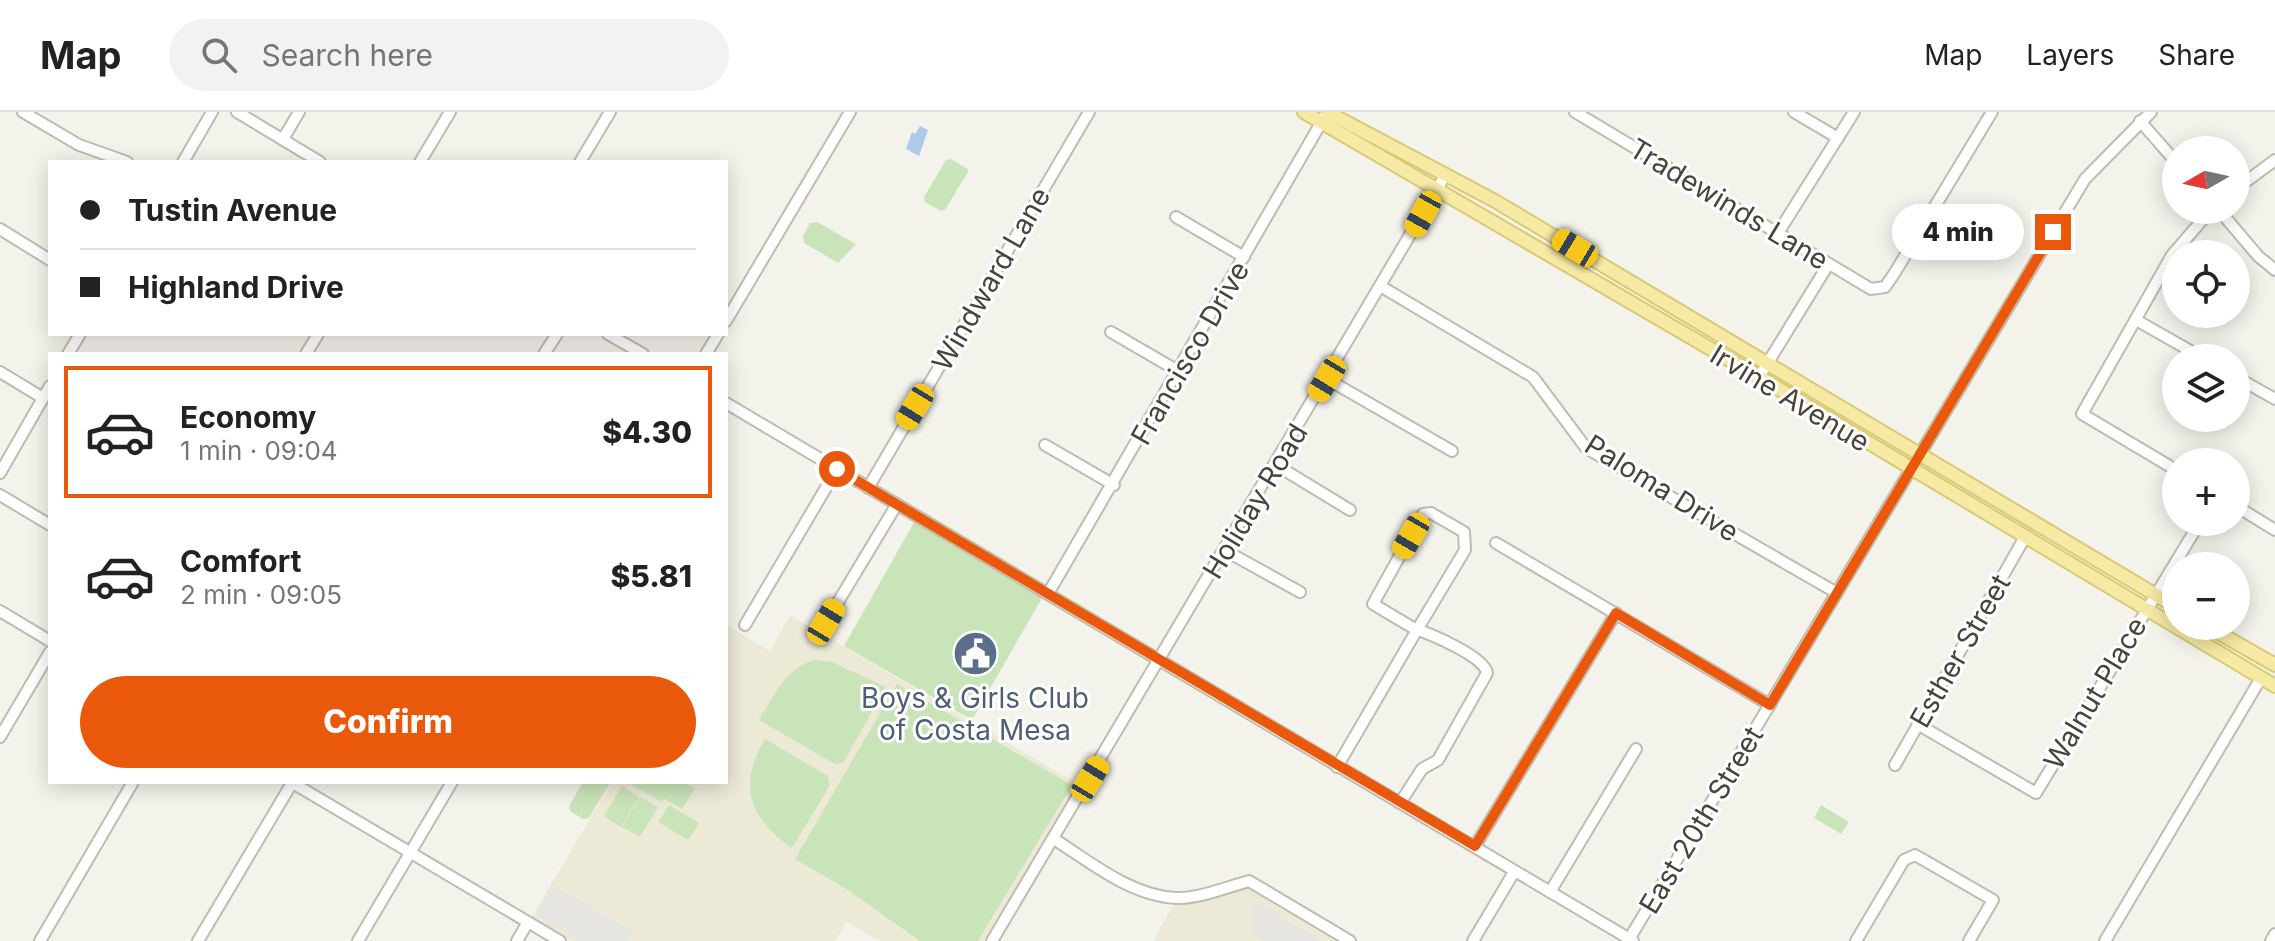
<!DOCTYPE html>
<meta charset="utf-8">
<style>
:root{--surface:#fff;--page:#f2f2f2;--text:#222;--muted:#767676;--line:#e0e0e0;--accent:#ea580c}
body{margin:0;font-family:Inter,sans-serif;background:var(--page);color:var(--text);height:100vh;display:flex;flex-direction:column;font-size:30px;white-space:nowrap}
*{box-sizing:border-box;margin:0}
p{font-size:26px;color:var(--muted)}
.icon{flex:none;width:44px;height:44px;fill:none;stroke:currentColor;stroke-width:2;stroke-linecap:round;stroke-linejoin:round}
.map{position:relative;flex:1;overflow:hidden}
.panel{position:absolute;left:48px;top:240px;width:680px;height:432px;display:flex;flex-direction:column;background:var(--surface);border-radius:0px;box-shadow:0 4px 20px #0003}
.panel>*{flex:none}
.guide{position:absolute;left:48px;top:48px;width:680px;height:176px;border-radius:0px;box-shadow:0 4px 20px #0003;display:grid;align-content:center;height:176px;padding:0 32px;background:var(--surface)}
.needle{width:52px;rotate:261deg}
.tools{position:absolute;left:2162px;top:24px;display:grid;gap:16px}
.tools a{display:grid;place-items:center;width:88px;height:88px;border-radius:50%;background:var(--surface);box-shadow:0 4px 20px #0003;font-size:40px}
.end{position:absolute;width:36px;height:36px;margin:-18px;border:10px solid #ea580c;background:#fff;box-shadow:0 0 0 4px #fff}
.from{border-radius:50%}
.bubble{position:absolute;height:56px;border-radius:28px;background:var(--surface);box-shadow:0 4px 20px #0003;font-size:26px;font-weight:800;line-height:56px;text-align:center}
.car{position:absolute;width:24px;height:48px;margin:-24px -12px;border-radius:10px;box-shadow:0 0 6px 2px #0007;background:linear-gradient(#f5c518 24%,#345 0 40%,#f5c518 0 76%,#345 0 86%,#f5c518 0)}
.guide b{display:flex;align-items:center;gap:28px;height:76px;font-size:30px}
.guide b+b{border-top:2px solid var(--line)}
.guide i{width:20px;height:20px;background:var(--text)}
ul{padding:14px 0 0;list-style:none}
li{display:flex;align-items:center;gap:24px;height:132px;margin:0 16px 12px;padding:0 16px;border:4px solid transparent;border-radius:0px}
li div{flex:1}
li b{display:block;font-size:30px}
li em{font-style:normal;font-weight:800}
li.selected{border-color:var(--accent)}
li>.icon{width:72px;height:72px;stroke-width:1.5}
.primary-button{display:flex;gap:16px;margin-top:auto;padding:16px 32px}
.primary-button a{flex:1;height:92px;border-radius:48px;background:var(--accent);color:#fff;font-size:32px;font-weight:800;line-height:92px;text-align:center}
header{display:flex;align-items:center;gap:48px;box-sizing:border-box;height:112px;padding:0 40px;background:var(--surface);border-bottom:2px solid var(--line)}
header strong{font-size:38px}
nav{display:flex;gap:44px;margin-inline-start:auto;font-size:28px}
.search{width:560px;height:72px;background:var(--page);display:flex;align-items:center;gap:20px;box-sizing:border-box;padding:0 28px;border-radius:44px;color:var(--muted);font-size:30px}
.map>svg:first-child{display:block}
.education{fill:#ece9d7}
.green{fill:#cae4b9}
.parking{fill:#e6e5e2}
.water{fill:#aec9ea}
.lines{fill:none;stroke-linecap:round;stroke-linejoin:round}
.minor-casing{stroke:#bfbcaf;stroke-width:14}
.major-casing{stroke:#d9c974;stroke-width:16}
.minor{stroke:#fff;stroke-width:10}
.major{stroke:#f5e9a4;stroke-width:12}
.route{stroke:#ea580c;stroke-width:10}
.labels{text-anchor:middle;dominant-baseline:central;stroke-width:6;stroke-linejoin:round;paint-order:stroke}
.street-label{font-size:28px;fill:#48443a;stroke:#fff}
.service-label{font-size:28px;fill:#4e5e75;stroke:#fff}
</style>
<header>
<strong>Map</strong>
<div class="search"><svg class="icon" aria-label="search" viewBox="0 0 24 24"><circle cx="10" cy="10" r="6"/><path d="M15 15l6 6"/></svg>Search here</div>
<nav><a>Map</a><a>Layers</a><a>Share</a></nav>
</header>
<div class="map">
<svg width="2275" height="829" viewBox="0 0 2275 829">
<rect width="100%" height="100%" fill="#f4f3eb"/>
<g class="education">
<polygon points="790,503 1078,672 984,829 880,829 846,810 835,829 571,829 531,806 612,670 726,670 726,513 770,539"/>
<polygon points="1243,775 1247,776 1335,829 1153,829 1174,792"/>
</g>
<g class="green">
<polygon points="951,47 969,58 945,98 941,99 925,90 924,85 946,48"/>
<polygon points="817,110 856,132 838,151 804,131 803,124 810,111"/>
<polygon points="917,405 1046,479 972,608 844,534"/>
<path d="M815,548l17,2 54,25 -43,76 -8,1 -76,-44c15,-24 26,-52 56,-60z"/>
<polygon points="897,572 1072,673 978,829 920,829 848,778 795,747"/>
<path d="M765,627l63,37 2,9 -38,63c-43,-30 -55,-62 -27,-109z"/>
<polygon points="583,670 610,671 589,706 583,707 570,699 569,694"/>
<polygon points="633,670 683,670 695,677 682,697 665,687 662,690 632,673"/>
<polygon points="622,674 639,685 621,715 604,704"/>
<polygon points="640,685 658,695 640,725 622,715"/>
<polygon points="669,693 699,711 688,728 658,710"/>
<polygon points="1821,693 1849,710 1841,722 1814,706"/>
</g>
<g class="parking">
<polygon points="558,776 632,819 627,829 580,829 536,803 550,779"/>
<polygon points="1254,789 1322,829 1266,829 1253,822"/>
</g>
<polygon class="water" points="920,14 928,18 919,44 906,37 912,20 915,22"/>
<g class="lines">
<defs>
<g id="minor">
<polyline points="23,0 79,33 127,50"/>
<polyline points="237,0 320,50"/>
<polyline points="1575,0 1871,177 1885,175 1894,162 1992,0"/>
<polyline points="1794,0 1838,26"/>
<polyline points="2140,9 2176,50"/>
<polyline points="283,27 299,0"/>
<polyline points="183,50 212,0"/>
<polyline points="420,50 450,0"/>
<polyline points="580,50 610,0"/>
<polyline points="2236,77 2275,48"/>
<polyline points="2219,98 2258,144 2275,158"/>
<polyline points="1176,105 1244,145"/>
<polyline points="0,117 50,148"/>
<polyline points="1778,121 1854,0"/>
<polyline points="1382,175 1533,265 1586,336 1837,481"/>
<polyline points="2136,208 2203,246"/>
<polyline points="726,209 850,0"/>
<polyline points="1111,220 1178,259"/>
<polyline points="608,222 643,242"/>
<polyline points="68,242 80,222"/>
<polyline points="306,242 318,222"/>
<polyline points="544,242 557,222"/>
<polyline points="706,242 718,222"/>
<polyline points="0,260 43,286"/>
<polyline points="1759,265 1828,153"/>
<polyline points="2236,265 2275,287"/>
<polyline points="1327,267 1452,339"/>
<polyline points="726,291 1633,829"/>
<polyline points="1045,333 1114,373"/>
<polyline points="1276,353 1350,398"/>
<polyline points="2176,358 2082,302 2172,143 2211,98"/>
<polyline points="0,361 50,274"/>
<polyline points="868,376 1089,0"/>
<polyline points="0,383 50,413"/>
<polyline points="2236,394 2275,418"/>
<polyline points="1496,431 1770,593"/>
<polyline points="1226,439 1300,480"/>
<polyline points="1049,480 1325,4"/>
<polyline points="0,499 50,529"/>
<polyline points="826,510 897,392"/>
<polyline points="745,513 837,357"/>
<polyline points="1919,613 2036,681 2200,410"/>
<polyline points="0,625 50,540"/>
<polyline points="1895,653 2025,425"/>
<polyline points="1337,655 1414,523"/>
<polyline points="291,670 560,829"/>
<path d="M1400,691l22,-34 16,-9 49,-87c-2,-16 -56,-39 -72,-44l-42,-25 50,-90 8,-1 33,19 1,18 -48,80"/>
<path d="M1054,727c36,23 77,57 122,59 22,1 51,-11 73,-17l101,60"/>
<polyline points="1475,734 1616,501"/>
<polyline points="1550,780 1636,637"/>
<polyline points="40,829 133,670"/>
<polyline points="198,829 292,671"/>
<polyline points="358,829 452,670"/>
<polyline points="517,829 528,810"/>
<polyline points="992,829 1446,62"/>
<polyline points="1473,829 1514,760"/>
<polyline points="1628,829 2085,67 2151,0"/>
<polyline points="1856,829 1904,748 1915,743 1993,788 1969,829"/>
<polyline points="2105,829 2261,566"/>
<polyline points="2271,829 2275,822"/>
</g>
<g id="major">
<polyline points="1304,0 1759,265 2275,574"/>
<polyline points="1327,0 1495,89 2176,495"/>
<polyline points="2207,514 2275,553"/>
</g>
</defs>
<use href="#minor" class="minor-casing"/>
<use href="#major" class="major-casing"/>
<use href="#minor" class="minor"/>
<use href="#major" class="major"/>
</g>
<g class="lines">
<polyline class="route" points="837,357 1475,734 1616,501 1770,593 2053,120"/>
</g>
<defs>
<symbol id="civic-disc" viewBox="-11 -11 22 22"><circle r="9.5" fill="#5c6f8a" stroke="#fff"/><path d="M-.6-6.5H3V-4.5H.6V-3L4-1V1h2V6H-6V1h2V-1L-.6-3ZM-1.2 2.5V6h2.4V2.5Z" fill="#fff"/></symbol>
</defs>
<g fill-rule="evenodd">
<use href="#civic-disc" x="950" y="516" width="51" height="51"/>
</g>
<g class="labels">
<g class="street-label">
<text transform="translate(1729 92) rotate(31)">Tradewinds Lane</text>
<text transform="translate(991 167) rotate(-60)">Windward Lane</text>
<text transform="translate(1190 241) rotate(-60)">Francisco Drive</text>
<text transform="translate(1790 286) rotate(31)">Irvine Avenue</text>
<text transform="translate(1662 376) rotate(32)">Paloma Drive</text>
<text transform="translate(1255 389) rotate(-59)">Holiday Road</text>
<text transform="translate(1960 539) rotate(-60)">Esther Street</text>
<text transform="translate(2095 581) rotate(-59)">Walnut Place</text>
<text transform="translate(1701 708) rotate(-59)">East 20th Street</text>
</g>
<g class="service-label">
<text x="975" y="586">Boys &amp; Girls Club<tspan x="975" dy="32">of Costa Mesa</tspan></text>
</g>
</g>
</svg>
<div class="tools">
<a><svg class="needle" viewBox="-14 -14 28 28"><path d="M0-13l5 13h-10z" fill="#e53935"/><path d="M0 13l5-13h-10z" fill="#767676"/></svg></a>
<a><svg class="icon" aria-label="locate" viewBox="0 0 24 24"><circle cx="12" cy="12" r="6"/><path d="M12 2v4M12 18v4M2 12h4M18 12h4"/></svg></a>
<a><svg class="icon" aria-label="layers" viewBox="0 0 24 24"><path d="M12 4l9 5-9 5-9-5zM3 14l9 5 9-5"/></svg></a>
<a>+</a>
<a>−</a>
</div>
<i class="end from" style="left:837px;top:357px"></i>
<i class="end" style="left:2053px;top:120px"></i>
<div class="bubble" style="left:1892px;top:92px;width:132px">4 min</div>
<i class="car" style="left:1423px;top:102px;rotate:209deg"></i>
<i class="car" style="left:1575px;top:136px;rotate:301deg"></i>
<i class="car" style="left:1327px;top:267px;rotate:211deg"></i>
<i class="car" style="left:915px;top:295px;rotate:211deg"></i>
<i class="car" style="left:1411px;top:424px;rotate:210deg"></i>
<i class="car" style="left:826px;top:510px;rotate:31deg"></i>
<i class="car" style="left:1090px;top:667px;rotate:31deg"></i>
<div class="guide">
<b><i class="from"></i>Tustin Avenue</b>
<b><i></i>Highland Drive</b>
</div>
<section class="panel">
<ul>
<li class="selected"><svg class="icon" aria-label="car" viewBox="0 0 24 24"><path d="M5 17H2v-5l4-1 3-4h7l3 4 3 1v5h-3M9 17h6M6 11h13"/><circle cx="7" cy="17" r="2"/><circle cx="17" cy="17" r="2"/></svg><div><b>Economy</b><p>1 min · 09:04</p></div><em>$4.30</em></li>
<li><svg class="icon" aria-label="car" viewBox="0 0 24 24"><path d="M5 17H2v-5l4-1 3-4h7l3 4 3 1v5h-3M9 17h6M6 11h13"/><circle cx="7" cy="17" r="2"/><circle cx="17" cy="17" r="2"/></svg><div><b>Comfort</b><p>2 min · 09:05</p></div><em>$5.81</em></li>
</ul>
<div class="primary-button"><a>Confirm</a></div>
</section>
</div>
